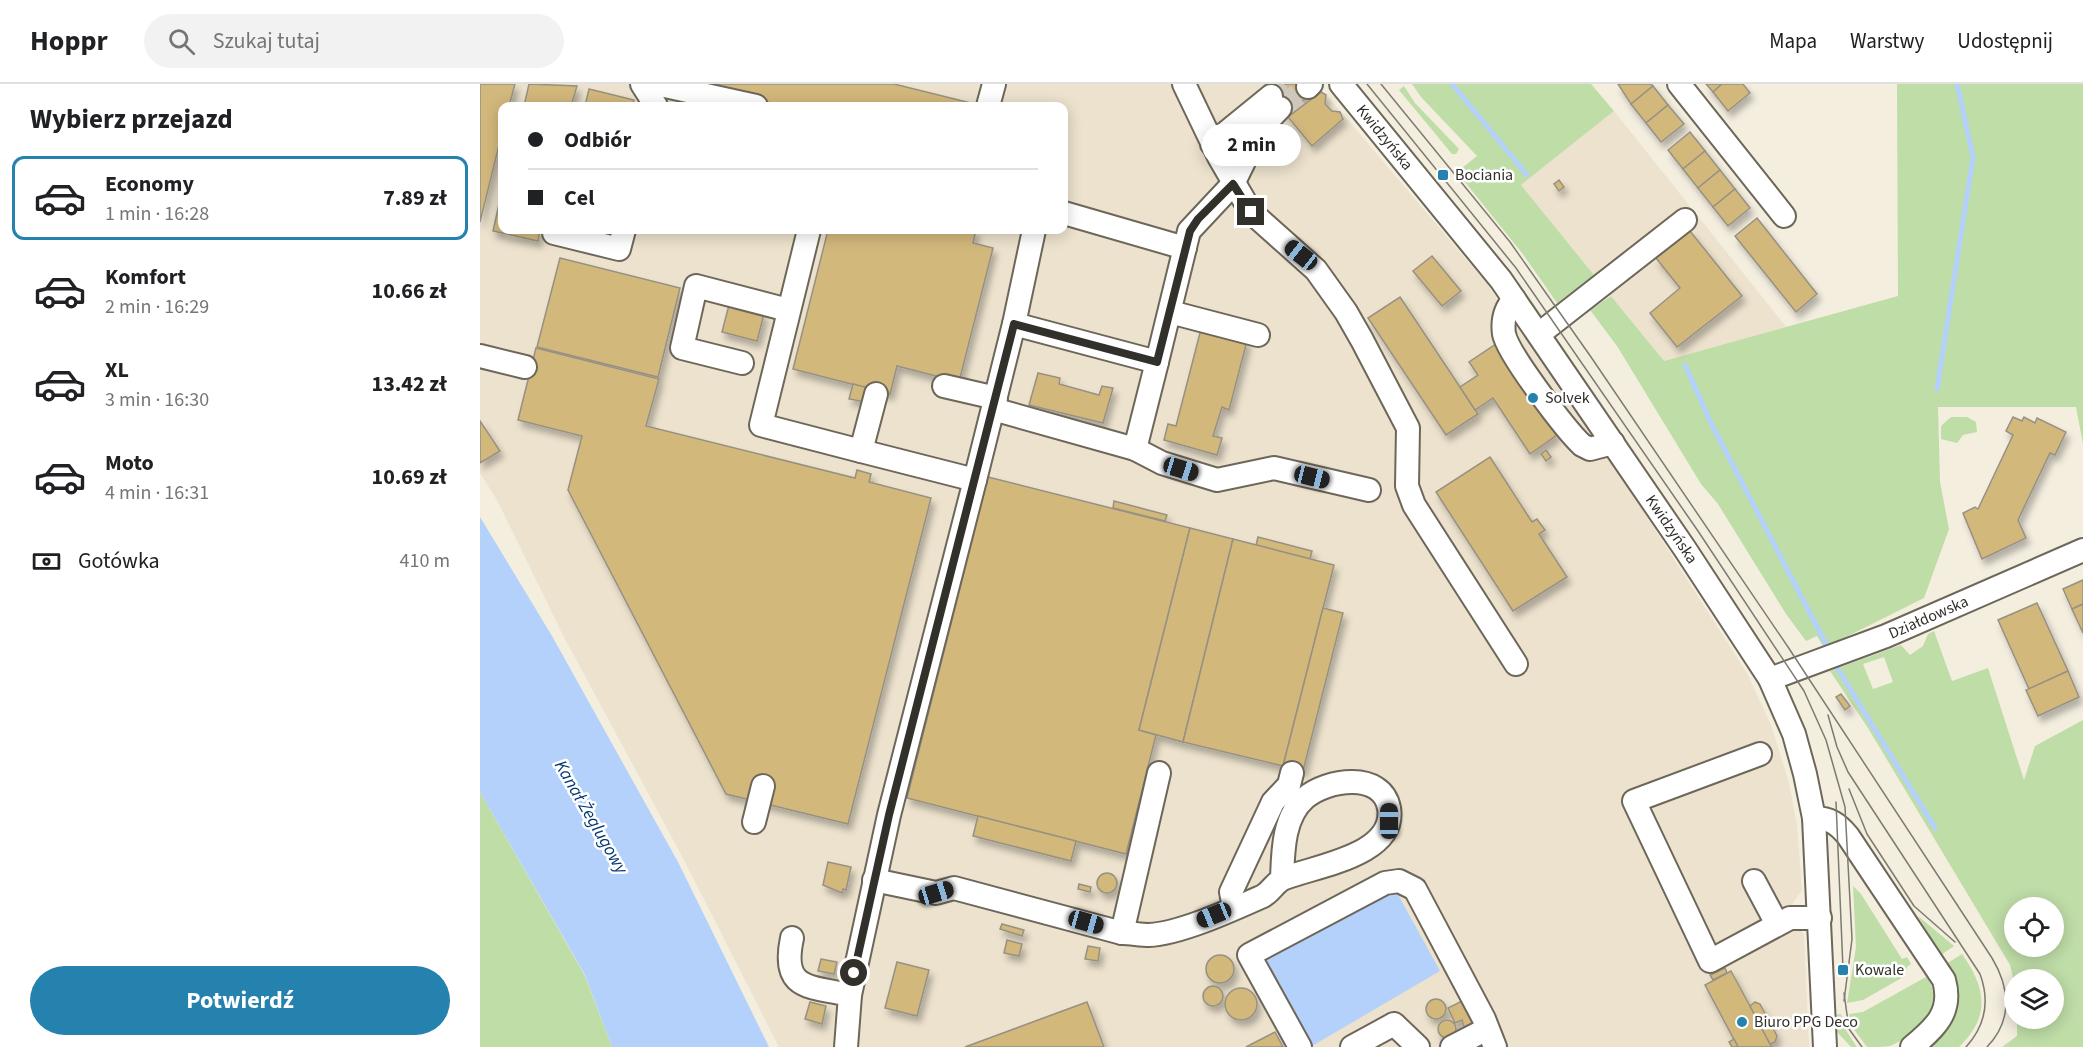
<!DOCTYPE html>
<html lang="pl">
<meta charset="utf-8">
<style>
:root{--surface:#fff;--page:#f2f2f2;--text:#202124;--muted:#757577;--line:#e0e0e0;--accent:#2582af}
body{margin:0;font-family:"Source Sans 3",sans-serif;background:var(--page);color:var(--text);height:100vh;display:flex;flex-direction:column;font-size:22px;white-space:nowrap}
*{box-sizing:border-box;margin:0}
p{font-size:20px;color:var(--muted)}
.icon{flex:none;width:33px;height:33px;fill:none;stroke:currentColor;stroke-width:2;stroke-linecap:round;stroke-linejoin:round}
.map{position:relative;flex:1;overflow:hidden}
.sheet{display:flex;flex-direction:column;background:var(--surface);width:480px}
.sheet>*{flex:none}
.guide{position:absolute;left:18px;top:18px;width:570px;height:132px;border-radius:12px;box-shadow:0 3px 15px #0003;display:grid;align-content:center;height:132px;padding:0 30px;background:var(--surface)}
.buttons{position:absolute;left:1524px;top:813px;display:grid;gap:12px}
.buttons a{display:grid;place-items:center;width:60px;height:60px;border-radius:50%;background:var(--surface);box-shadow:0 3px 15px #0003;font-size:30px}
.end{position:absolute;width:27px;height:27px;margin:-14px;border:8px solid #32302a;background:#fff;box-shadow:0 0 0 3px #fff}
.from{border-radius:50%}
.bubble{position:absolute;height:42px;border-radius:21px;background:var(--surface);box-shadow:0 3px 15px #0003;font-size:20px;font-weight:700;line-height:42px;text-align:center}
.car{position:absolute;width:18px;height:36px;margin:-18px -9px;border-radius:8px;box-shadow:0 0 4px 2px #0007;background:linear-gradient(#222 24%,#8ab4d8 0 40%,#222 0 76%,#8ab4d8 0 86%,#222 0)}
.guide b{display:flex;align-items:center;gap:21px;height:57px;font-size:22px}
.guide b+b{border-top:2px solid var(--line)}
.guide i{width:15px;height:15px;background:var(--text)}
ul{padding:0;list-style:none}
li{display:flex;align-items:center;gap:18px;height:84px;margin:0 12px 9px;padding:0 18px;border:3px solid transparent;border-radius:12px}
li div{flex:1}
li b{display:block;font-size:22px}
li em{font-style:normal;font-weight:700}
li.on{border-color:var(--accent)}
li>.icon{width:54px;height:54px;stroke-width:1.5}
h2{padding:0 30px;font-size:27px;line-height:72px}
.pay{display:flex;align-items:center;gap:15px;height:66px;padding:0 30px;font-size:22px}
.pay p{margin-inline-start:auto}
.cta{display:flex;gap:12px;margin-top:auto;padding:12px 30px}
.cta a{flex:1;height:69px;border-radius:36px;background:var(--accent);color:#fff;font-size:24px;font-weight:700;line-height:69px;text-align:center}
header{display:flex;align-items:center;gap:36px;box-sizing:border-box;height:84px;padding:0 30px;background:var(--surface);border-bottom:2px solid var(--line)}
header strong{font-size:28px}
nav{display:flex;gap:33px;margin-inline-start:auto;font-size:21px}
.search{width:420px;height:54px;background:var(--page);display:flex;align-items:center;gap:15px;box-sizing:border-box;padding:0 21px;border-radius:33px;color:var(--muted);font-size:22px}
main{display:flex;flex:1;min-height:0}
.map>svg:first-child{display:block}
.built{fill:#ece2cd;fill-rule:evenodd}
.green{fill:#bfdda7;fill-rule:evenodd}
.water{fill:#b3d1fb}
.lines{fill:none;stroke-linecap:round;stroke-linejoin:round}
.stream{stroke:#b3d1fb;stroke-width:5}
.building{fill:#d3b87b;stroke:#979184;stroke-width:1.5;filter:url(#shadow)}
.minor-tunnel{stroke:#cdc8bb;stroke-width:22;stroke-dasharray:22 11;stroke-linecap:butt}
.minor-casing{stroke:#6d675a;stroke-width:26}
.minor{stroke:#fff;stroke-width:22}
.tram{stroke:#7e7a71;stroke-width:1.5}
.route{stroke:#32302a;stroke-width:8}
.poi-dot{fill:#2582af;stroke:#fff;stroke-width:2}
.labels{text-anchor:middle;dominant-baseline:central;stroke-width:5;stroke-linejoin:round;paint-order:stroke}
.street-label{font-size:16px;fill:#32302a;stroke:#fff}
.poi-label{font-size:16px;fill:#32302a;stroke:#fff;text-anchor:start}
.water-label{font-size:18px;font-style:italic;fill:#053974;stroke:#fff}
</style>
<header>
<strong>Hoppr</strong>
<div class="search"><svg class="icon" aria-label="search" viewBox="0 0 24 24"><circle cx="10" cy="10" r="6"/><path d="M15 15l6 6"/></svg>Szukaj tutaj</div>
<nav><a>Mapa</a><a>Warstwy</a><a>Udostępnij</a></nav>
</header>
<main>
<section class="sheet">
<h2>Wybierz przejazd</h2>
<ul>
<li class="on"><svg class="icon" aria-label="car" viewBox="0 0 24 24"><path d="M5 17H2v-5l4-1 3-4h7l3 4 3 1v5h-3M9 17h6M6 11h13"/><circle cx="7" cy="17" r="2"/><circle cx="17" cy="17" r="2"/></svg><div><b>Economy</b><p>1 min · 16:28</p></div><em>7.89 zł</em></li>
<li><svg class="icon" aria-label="car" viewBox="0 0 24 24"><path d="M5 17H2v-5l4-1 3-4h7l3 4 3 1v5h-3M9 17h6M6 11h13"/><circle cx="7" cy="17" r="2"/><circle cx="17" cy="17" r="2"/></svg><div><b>Komfort</b><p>2 min · 16:29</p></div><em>10.66 zł</em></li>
<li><svg class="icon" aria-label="car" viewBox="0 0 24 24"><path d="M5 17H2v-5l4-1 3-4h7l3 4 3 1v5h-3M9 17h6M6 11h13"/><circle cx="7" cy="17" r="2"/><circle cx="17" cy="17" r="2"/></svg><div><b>XL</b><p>3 min · 16:30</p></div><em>13.42 zł</em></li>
<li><svg class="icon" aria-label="car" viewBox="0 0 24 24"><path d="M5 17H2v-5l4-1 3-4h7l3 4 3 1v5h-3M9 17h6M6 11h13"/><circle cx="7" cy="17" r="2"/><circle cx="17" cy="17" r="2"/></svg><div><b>Moto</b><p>4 min · 16:31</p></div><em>10.69 zł</em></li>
</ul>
<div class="pay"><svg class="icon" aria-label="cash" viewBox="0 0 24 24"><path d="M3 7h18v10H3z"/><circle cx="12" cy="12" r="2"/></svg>Gotówka<p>410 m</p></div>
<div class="cta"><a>Potwierdź</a></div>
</section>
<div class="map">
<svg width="1603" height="963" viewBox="0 0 1603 963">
<defs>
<filter id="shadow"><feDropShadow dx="3.5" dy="6" stdDeviation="3" flood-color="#0004"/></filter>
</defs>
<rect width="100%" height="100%" fill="#f4eedf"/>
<g class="built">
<path d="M0,0h832l19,16 156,184 142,205 118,184 24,52 18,58 8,42 5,65 -14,20 16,25 5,112h-1030l-96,-189 -119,-221 -67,-137 -17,-27zM22,22h562v124h-562z"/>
<polygon points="1134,27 1307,244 1184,277 1041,101"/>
</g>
<g class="green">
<polygon points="932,0 1111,0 1134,27 1041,101 1114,191 1077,219 1042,169 977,88 997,72 941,13"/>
<polygon points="1417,0 1603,0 1603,360 1596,323 1458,323 1460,398 1469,445 1444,514 1344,564 1337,552 1326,557 1306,530 1238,420 1221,400 1137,262 1110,226 1131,212 1184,277 1418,212"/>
<polygon points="924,2 935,19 979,65 976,70 972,70 919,6"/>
<polygon points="1471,333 1487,333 1496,338 1497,348 1483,351 1477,359 1461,355 1461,342"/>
<path d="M1454,547l18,50 36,-13 36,112 11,-34 48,-26v327h-81l15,-11v-17l37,-1v-38l-40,2 -4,-17 -142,-237 -38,-57 71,-26 9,10 13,-9 5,-12zM1404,573l9,25 -20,7 -10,-25zM1534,824h40v38h-40z"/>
<polygon points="0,708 105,892 132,963 0,963"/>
<polygon points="1373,802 1381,810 1422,875 1427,873 1431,880 1427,883 1425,892 1383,916 1367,919 1376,863"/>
<polygon points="1438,832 1474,862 1461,871"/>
<path d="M1482,870c24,34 29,62 -3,93h-28c33,-29 26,-45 15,-83z"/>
<path d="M1446,893c22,26 -11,59 -36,69 -6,1 -16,1 -23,1l-14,-19 -4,-14 14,-2z"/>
<polygon points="1361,930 1367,948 1377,963 1371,963 1357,948 1353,931"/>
</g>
<g class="water">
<polygon points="0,433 72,552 198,778 289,963 132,963 105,891 0,708"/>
<polygon points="915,805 960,887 832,962 786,876"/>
</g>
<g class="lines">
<g class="stream">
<polyline points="972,0 1047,91"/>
<polyline points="1205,281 1231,339 1347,562"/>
<polyline points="1457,305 1493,73 1477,0"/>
<polyline points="1358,585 1455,744"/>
</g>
</g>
<g class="building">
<polygon points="0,0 35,0 29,22 22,22 22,49 0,138"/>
<polygon points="49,0 97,2 91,22 44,22"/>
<polygon points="211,0 414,0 491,19 490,22 303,22"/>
<polygon points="790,0 825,0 832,9 806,31 784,5"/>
<polygon points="1138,0 1171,0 1173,2 1151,20"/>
<polygon points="1226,0 1242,0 1233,8"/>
<polygon points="1242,0 1263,0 1270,9 1248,27 1233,8"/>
<polygon points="1173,2 1188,21 1166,39 1151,20"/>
<polygon points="109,5 154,16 153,22 105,22"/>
<polygon points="841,8 846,11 845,20 852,27 860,28 863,35 832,62 808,33"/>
<polygon points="1188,21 1204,40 1181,58 1166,39"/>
<polygon points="1210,48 1225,67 1203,85 1188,66"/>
<polygon points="1225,67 1240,86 1218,104 1203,85"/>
<polygon points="1240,86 1255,105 1233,123 1218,104"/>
<polygon points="1079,96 1084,103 1079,107 1074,100"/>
<polygon points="1255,105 1270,124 1248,142 1233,123"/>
<polygon points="22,107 22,146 60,146 58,157 13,147"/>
<polygon points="1277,134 1337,210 1316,228 1255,152"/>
<polygon points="348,146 496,146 493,159 513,164 479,298 417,282 410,310 313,285"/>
<polygon points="1210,147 1262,212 1197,263 1170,229 1200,204 1176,174"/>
<polygon points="952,172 981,207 962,222 933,187"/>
<polygon points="80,174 200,204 178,293 57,263"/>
<polygon points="920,213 998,330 966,351 888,234"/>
<polygon points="249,221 284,230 277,257 242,248"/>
<polygon points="721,245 767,257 749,326 742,323 733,352 742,354 737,371 684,356 688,340 696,342"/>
<polygon points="1016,260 1077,351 1050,370 1013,314 995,326 980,303 998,291 989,278"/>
<polygon points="56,264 179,295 166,342 375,394 377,386 391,390 389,398 451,414 368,740 246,710 88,406 102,352 38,336"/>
<polygon points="558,289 580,294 579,300 619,311 622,302 633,304 623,339 549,321"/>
<polygon points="373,300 389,304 386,318 369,315"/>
<polygon points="1533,333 1542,337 1544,333 1555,339 1557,334 1586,348 1575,371 1570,369 1538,436 1546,454 1502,475 1483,429 1495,423 1498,425 1533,351 1526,347"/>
<polygon points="0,337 20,367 0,379"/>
<polygon points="1066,366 1071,373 1066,377 1061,370"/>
<polygon points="1010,373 1052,438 1057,435 1065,446 1059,450 1087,493 1033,527 956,408"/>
<polygon points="508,393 710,444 659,646 676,651 646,770 427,714"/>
<polygon points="634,417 687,431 685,437 633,424"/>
<polygon points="710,444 753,455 703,658 659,646"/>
<polygon points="778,453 832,467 830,475 776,461"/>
<polygon points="753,455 854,481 803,682 703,658"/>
<polygon points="1603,496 1603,520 1592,525 1583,505"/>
<polygon points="1557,519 1588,587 1549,605 1518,536"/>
<polygon points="1603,520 1603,549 1592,525"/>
<polygon points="843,524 863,529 823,687 803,682"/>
<polygon points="1588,587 1599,613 1558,632 1546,606"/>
<polygon points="1361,610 1370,622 1365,626 1356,613"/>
<polygon points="498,732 596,757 591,777 493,752"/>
<polygon points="348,778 371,783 366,806 363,805 362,809 343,801"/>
<circle cx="627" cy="799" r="10"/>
<polygon points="599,800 611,803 610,808 598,805"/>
<polygon points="522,840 544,846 542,852 520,845"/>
<polygon points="527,856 542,860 539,872 524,869"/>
<polygon points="608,862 620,864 618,877 605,875"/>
<circle cx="740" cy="885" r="14"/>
<polygon points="341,875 357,878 354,890 338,887"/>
<polygon points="417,878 449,886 437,932 405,924"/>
<polygon points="1245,884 1247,889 1233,896 1230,891"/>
<polygon points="1251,887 1270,922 1292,963 1258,963 1225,901"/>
<circle cx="733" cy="912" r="10"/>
<circle cx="761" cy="920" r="16"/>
<polygon points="986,915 997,937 984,943 982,936 975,939 968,924"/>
<circle cx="956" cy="925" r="10"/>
<polygon points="330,918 346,922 342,940 325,935"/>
<polygon points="607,918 624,963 485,963 577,929"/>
<polygon points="1275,918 1280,920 1297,952 1295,958 1290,960 1270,922"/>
<circle cx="967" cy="945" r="9"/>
<polygon points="795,948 803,963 766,963"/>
<polygon points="1254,955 1258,963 1252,963 1249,958"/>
</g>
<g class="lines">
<g class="minor-tunnel">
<polyline points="791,12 804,0"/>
<polyline points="800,24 828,3"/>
</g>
<defs>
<g id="minor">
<polyline points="162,0 176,22"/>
<polyline points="704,0 739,73 771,128 836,186 866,228 882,256 928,344 927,402 934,421 1036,580"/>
<path id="s1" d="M861,0l160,196 184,269 85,130 24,55 11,40 9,44 11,229"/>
<polyline points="1199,0 1304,132"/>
<polyline points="185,2 276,22"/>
<polyline points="828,3 831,0"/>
<polyline points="508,22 514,0"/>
<polyline points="732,60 791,12"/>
<polyline points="584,129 705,164"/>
<polyline points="329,146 281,341 381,367 396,310"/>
<polyline points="554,146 534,240 677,278 709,147 753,100 780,45 800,24"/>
<polyline points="74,149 139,165 144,146"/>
<path d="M1034,215c-9,10 -12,21 -10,35 4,20 62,96 78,111l8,4 23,-6"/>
<polyline points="690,228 778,251"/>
<polyline points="1059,250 1205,136"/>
<polyline points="0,272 45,283"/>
<polyline points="262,279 202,264 216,202 308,226"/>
<polyline points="464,302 516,314"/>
<polyline points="513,325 655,365 682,379 737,396 794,384 889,406"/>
<polyline points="655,365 677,278"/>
<polyline points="381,367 495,396 534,240"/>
<path id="s2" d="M1290,595l116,-43 197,-86"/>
<polyline points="1280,670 1154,717 1230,877 1310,834 1340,834"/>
<path d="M1334,734c16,0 24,6 34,18l96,144c9,32 -9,48 -32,67"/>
<polyline points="274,738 283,702"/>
<path d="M394,796l62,13 18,-5 168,45c9,0 18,2 27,2 30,-1 83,-25 112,-38 10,-4 14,-16 24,-19 31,-12 112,-23 104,-70 -7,-37 -62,-29 -84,-10 -22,19 -22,54 -23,81"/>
<polyline points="1274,797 1297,840"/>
<polyline points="754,823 751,808 793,718 809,701 812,689"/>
<polyline points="642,849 679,689"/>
<path d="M312,854c-11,52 16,48 58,57l-4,52"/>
<polyline points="370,911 409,731 495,396"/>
<polyline points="820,963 769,871 905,799 919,797 935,805 1004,935 1015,963"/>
<polyline points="872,963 914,940 938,963"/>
<polyline points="972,963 1007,945"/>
</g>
</defs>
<use href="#minor" class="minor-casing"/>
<use href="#minor" class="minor"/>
<g class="tram">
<polyline points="887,0 1036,184 1218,447 1324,607 1346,656 1365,723 1372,855 1364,917"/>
<path d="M901,0l129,158 81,115 197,290 204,311c18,30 21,62 -5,89"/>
<path d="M1348,631l9,32 11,25 132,202c10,27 5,52 -14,73"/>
<polyline points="1369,705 1387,750 1434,822 1475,858"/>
<polyline points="1356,718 1363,885"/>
<polyline points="1364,909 1369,945 1382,963"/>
</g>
</g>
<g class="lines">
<polyline class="route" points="374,889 409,731 534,240 677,278 710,147 718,135 753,100 771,128"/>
</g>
<g class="poi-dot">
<rect x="957" y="85" width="12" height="12" rx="3"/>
<circle cx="1053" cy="314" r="6"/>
<rect x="1357" y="880" width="12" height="12" rx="3"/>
<circle cx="1262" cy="938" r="6"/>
</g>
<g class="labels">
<g class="street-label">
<text stroke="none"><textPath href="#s1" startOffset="69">Kwidzyńska</textPath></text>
<text stroke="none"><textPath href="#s1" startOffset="555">Kwidzyńska</textPath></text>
<text stroke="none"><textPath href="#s2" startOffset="170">Działdowska</textPath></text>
</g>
<g class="poi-label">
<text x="975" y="91">Bociania</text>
<text x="1065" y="314">Solvek</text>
<text x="1375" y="886">Kowale</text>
<text x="1274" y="938">Biuro PPG Deco</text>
</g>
<g class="water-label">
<text transform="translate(111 733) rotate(60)">Kanał Żeglugowy</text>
</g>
</g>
</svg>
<div class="buttons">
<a><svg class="icon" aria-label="locate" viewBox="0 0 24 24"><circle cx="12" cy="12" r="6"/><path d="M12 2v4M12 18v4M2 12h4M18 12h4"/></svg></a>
<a><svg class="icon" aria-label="layers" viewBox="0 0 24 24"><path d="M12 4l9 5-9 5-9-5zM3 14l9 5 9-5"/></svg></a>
</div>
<i class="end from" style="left:374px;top:889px"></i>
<i class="end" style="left:771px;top:128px"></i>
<div class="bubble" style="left:722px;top:40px;width:99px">2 min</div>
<i class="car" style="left:821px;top:171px;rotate:308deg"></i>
<i class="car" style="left:701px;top:385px;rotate:107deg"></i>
<i class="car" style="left:832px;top:393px;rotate:104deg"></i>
<i class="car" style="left:909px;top:737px;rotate:0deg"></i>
<i class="car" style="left:456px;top:809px;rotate:73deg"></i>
<i class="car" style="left:734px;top:831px;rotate:248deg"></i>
<i class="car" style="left:606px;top:838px;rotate:106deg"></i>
<div class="guide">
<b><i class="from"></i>Odbiór</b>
<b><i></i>Cel</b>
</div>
</div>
</main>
